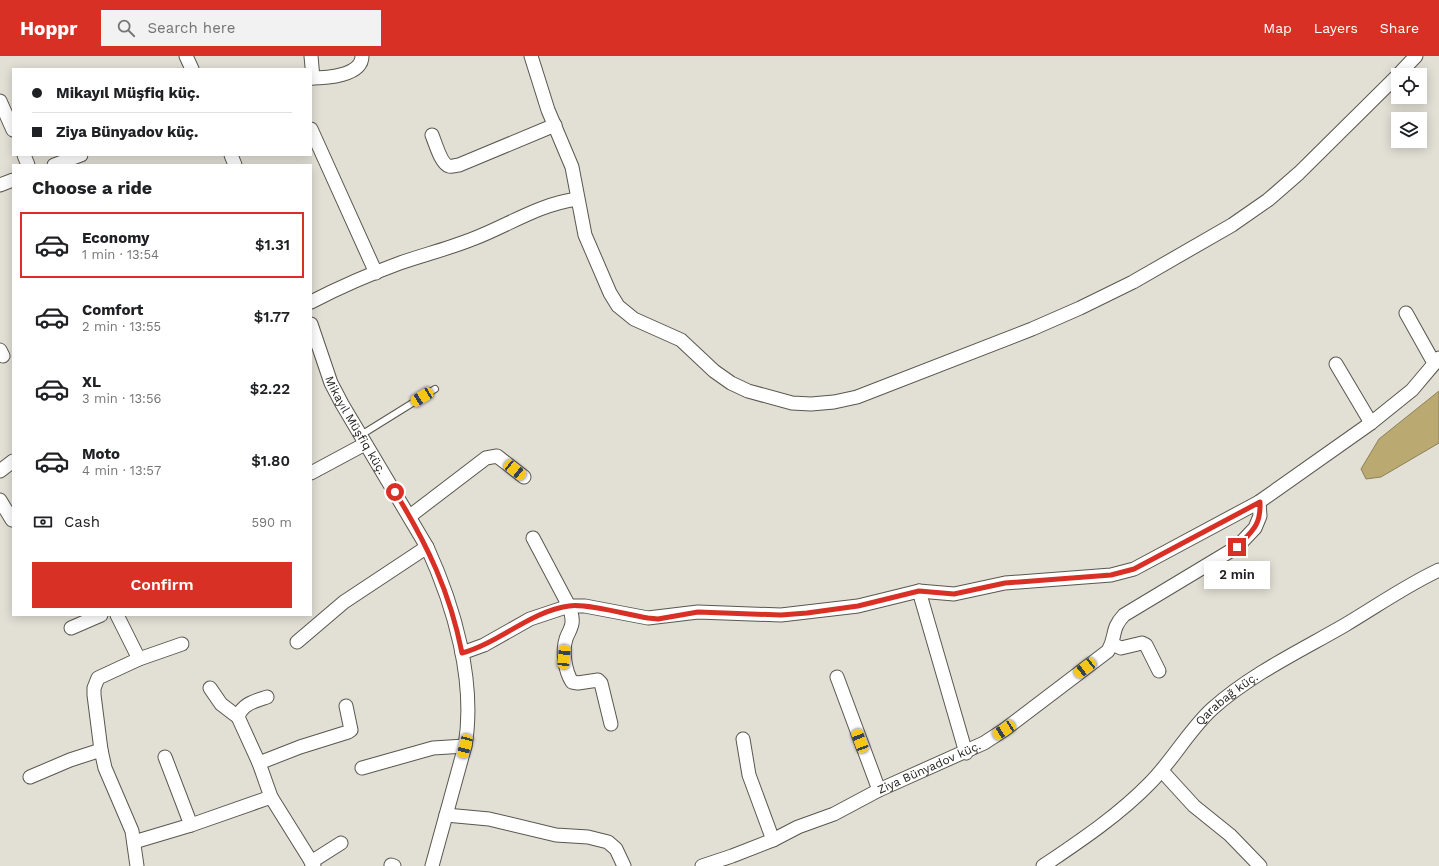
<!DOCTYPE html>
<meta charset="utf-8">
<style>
:root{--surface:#fff;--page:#f2f2f2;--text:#202124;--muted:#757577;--line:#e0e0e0;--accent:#d93025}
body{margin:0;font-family:"Work Sans",sans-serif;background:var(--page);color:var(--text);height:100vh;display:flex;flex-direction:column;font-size:15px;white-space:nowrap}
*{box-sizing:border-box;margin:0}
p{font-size:13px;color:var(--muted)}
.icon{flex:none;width:22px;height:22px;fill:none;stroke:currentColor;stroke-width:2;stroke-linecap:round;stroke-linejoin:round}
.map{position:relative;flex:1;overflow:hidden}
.panel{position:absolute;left:12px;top:108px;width:300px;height:452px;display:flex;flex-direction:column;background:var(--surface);border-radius:0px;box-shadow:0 2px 10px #0003}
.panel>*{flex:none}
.top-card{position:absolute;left:12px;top:12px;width:300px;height:88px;border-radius:0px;box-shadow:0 2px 10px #0003;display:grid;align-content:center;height:88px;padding:0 20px;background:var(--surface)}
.buttons{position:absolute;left:1391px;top:12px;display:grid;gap:8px}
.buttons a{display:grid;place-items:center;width:36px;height:36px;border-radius:0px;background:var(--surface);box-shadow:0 2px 10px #0003;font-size:20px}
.end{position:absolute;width:18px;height:18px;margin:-9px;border:5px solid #d93025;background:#fff;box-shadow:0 0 0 2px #fff}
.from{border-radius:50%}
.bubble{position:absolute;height:28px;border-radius:0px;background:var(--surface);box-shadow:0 2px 10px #0003;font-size:13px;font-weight:600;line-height:28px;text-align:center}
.car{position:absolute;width:12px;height:24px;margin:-12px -6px;border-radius:5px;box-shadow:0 0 3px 1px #0007;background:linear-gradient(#f5c518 24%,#345 0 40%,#f5c518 0 76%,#345 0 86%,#f5c518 0)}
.top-card b{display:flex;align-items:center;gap:14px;height:38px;font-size:15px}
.top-card b+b{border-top:1px solid var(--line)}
.top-card i{width:10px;height:10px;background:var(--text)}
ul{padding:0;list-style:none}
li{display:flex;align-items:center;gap:12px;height:66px;margin:0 8px 6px;padding:0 12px;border:2px solid transparent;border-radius:0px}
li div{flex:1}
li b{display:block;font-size:15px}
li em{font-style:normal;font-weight:600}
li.selected{border-color:var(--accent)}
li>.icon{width:36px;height:36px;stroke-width:1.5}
h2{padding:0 20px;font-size:18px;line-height:48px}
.pay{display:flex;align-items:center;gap:10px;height:44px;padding:0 20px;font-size:15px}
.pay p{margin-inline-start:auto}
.primary-button{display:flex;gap:8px;margin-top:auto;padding:8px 20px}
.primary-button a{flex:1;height:46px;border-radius:0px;background:var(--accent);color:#fff;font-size:16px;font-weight:600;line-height:46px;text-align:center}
header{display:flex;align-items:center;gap:24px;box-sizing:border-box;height:56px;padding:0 20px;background:var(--accent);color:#fff}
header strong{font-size:19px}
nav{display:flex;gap:22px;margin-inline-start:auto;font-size:14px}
.search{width:280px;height:36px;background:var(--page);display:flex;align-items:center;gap:10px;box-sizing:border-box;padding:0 14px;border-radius:0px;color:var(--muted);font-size:15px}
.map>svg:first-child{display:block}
.water{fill:#baa970;stroke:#8d8158}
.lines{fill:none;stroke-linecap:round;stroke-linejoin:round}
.lane-casing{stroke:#59574e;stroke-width:8}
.street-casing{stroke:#59574e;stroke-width:15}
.lane{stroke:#fff;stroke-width:6}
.street{stroke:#fff;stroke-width:13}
.route{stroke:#d93025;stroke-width:5}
.labels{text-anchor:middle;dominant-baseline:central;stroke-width:4;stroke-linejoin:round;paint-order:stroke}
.street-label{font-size:12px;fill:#24231f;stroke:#fff}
</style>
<header>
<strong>Hoppr</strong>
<div class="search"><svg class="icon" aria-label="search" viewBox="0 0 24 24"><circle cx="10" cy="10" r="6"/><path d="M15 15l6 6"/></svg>Search here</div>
<nav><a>Map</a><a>Layers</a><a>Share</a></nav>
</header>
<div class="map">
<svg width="1439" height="810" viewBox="0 0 1439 810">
<rect width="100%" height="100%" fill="#e2dfd5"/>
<polygon class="water" points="1439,335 1439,387 1381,421 1366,423 1361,413 1379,383"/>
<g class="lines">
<defs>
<polyline id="lane" points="361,379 435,333"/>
<g id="street">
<polyline points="186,0 192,13"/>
<polyline points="311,0 313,22"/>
<polyline points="531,0 548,54 572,111 585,179 610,237 618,250 634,263 681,284 714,315 731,327 748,335 792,347 811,348 834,346 857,341 1032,273 1080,252 1133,226 1232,169 1268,144 1299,117 1398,19"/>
<polyline points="1398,19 1416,0"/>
<path d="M311,22c15,0 51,-2 51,-22"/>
<polyline points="0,45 13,74"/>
<polyline points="311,73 376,217"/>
<path d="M432,79c3,7 9,29 17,31 3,1 7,-1 10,-1l96,-40"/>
<polyline points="24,99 28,109"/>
<polyline points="231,99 235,109"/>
<polyline points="54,109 81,99"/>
<polyline points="0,129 13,124"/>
<path d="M311,246c29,-15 59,-28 89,-39 23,-8 47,-14 70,-23 38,-14 66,-35 107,-41"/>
<polyline points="1406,257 1434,307"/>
<path id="s1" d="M311,268l20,59 11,21 85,143c27,59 49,134 38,199l-33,120"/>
<polyline points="0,294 3,300"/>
<polyline points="1336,308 1371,367"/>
<polyline points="0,415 13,405"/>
<polyline points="311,417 365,388"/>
<polyline points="0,444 12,464"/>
<polyline points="410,460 486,402 497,400 524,421"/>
<path d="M533,482l36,68c2,7 5,14 2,21 -1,4 -4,8 -5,12 -4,12 -1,32 6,43l6,1 20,-3 3,3 10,41"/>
<polyline points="919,535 966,697"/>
<polyline points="117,559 139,603 98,622 94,632 94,639 101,694 105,712 132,775 137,810"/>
<polyline points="71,572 101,559"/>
<polyline points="297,586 344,546 427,491"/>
<polyline points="1112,588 1121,592 1142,587 1146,589 1159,615"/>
<polyline points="462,597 484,589 530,563 569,550 585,550 648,562 698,556 781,559 858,550 919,535 954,538 1005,527 1111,519 1134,513 1259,446 1371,367 1412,334 1439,302"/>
<polyline points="139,603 182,588"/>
<polyline points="837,621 879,734"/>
<polyline points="210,632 221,648 238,661 259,707 271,741 314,810"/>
<path d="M238,661c4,-13 17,-16 29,-20"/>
<polyline points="743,683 749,719 773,784"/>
<polyline points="165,701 191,769"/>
<polyline points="259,707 300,691 348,676 351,674 346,650"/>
<polyline points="362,712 433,692 465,690"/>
<polyline points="1162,715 1194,750 1230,779 1260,810"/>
<polyline points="30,721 70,704 101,694"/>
<polyline points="446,759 489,763 556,779 588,781 608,786 616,793 624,810"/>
<polyline points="134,786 191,769 271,741"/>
<polyline points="311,806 341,787"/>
<polyline points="391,809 394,810"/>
<path id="s2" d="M702,810l30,-10 41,-16 25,-13 36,-13 45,-24 105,-47 20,-13 104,-79c9,-15 2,-21 16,-36l113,-68 18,-19 5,-12 -1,-14"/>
<path id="s3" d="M1043,810c37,-25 76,-51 107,-83 23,-23 39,-53 62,-74 39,-35 88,-58 133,-84 32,-19 60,-39 94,-55"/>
</g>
</defs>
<use href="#lane" class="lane-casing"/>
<use href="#street" class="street-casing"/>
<use href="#lane" class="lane"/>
<use href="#street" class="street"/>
</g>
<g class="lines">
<path class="route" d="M395,436c32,52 55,100 67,161 37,-10 69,-42 107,-47 17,-3 60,9 79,12l10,1 40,-7 83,3 26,-2 51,-7 61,-15 35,3 51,-11 106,-8 23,-6 126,-67c1,24 -8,29 -23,45"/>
</g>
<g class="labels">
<g class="street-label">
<text stroke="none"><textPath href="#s1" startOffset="111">Mikayıl Müşfiq küç.</textPath></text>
<text stroke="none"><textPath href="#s3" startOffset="250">Qarabağ küç.</textPath></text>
<text stroke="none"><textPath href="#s2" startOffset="248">Ziya Bünyadov küç.</textPath></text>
</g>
</g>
</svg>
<div class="buttons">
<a><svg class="icon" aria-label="locate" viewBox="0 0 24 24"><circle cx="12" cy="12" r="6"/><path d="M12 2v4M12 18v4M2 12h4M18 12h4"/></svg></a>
<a><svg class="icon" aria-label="layers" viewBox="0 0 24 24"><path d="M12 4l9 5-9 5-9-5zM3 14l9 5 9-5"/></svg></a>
</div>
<i class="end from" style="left:395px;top:436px"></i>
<i class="end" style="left:1237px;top:491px"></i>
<div class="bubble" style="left:1204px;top:505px;width:66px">2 min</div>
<i class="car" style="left:422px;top:341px;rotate:238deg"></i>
<i class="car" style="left:515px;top:414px;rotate:129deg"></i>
<i class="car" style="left:564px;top:601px;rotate:5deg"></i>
<i class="car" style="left:1085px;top:612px;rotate:232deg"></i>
<i class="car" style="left:1004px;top:674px;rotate:237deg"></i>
<i class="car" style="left:860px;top:685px;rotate:339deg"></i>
<i class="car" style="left:465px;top:690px;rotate:195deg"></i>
<div class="top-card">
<b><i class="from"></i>Mikayıl Müşfiq küç.</b>
<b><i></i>Ziya Bünyadov küç.</b>
</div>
<section class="panel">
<h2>Choose a ride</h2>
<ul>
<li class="selected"><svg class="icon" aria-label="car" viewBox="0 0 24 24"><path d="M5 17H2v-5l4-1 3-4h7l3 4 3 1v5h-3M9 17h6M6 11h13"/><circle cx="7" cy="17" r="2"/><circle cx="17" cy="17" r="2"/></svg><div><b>Economy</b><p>1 min · 13:54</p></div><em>$1.31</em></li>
<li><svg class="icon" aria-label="car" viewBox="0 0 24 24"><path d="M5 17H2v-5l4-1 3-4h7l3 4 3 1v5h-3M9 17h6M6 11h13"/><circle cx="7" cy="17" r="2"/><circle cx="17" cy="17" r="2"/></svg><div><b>Comfort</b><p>2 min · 13:55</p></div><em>$1.77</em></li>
<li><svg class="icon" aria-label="car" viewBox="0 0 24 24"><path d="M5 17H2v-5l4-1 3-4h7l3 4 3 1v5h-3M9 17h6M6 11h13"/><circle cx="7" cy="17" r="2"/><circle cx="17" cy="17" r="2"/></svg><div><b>XL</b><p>3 min · 13:56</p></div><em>$2.22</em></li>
<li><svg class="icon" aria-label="car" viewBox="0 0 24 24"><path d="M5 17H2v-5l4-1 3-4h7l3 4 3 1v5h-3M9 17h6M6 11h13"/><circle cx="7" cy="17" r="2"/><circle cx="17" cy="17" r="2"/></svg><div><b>Moto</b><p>4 min · 13:57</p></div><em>$1.80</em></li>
</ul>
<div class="pay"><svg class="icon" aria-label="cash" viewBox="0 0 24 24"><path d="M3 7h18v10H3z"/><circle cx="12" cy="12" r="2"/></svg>Cash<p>590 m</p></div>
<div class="primary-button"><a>Confirm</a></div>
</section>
</div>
